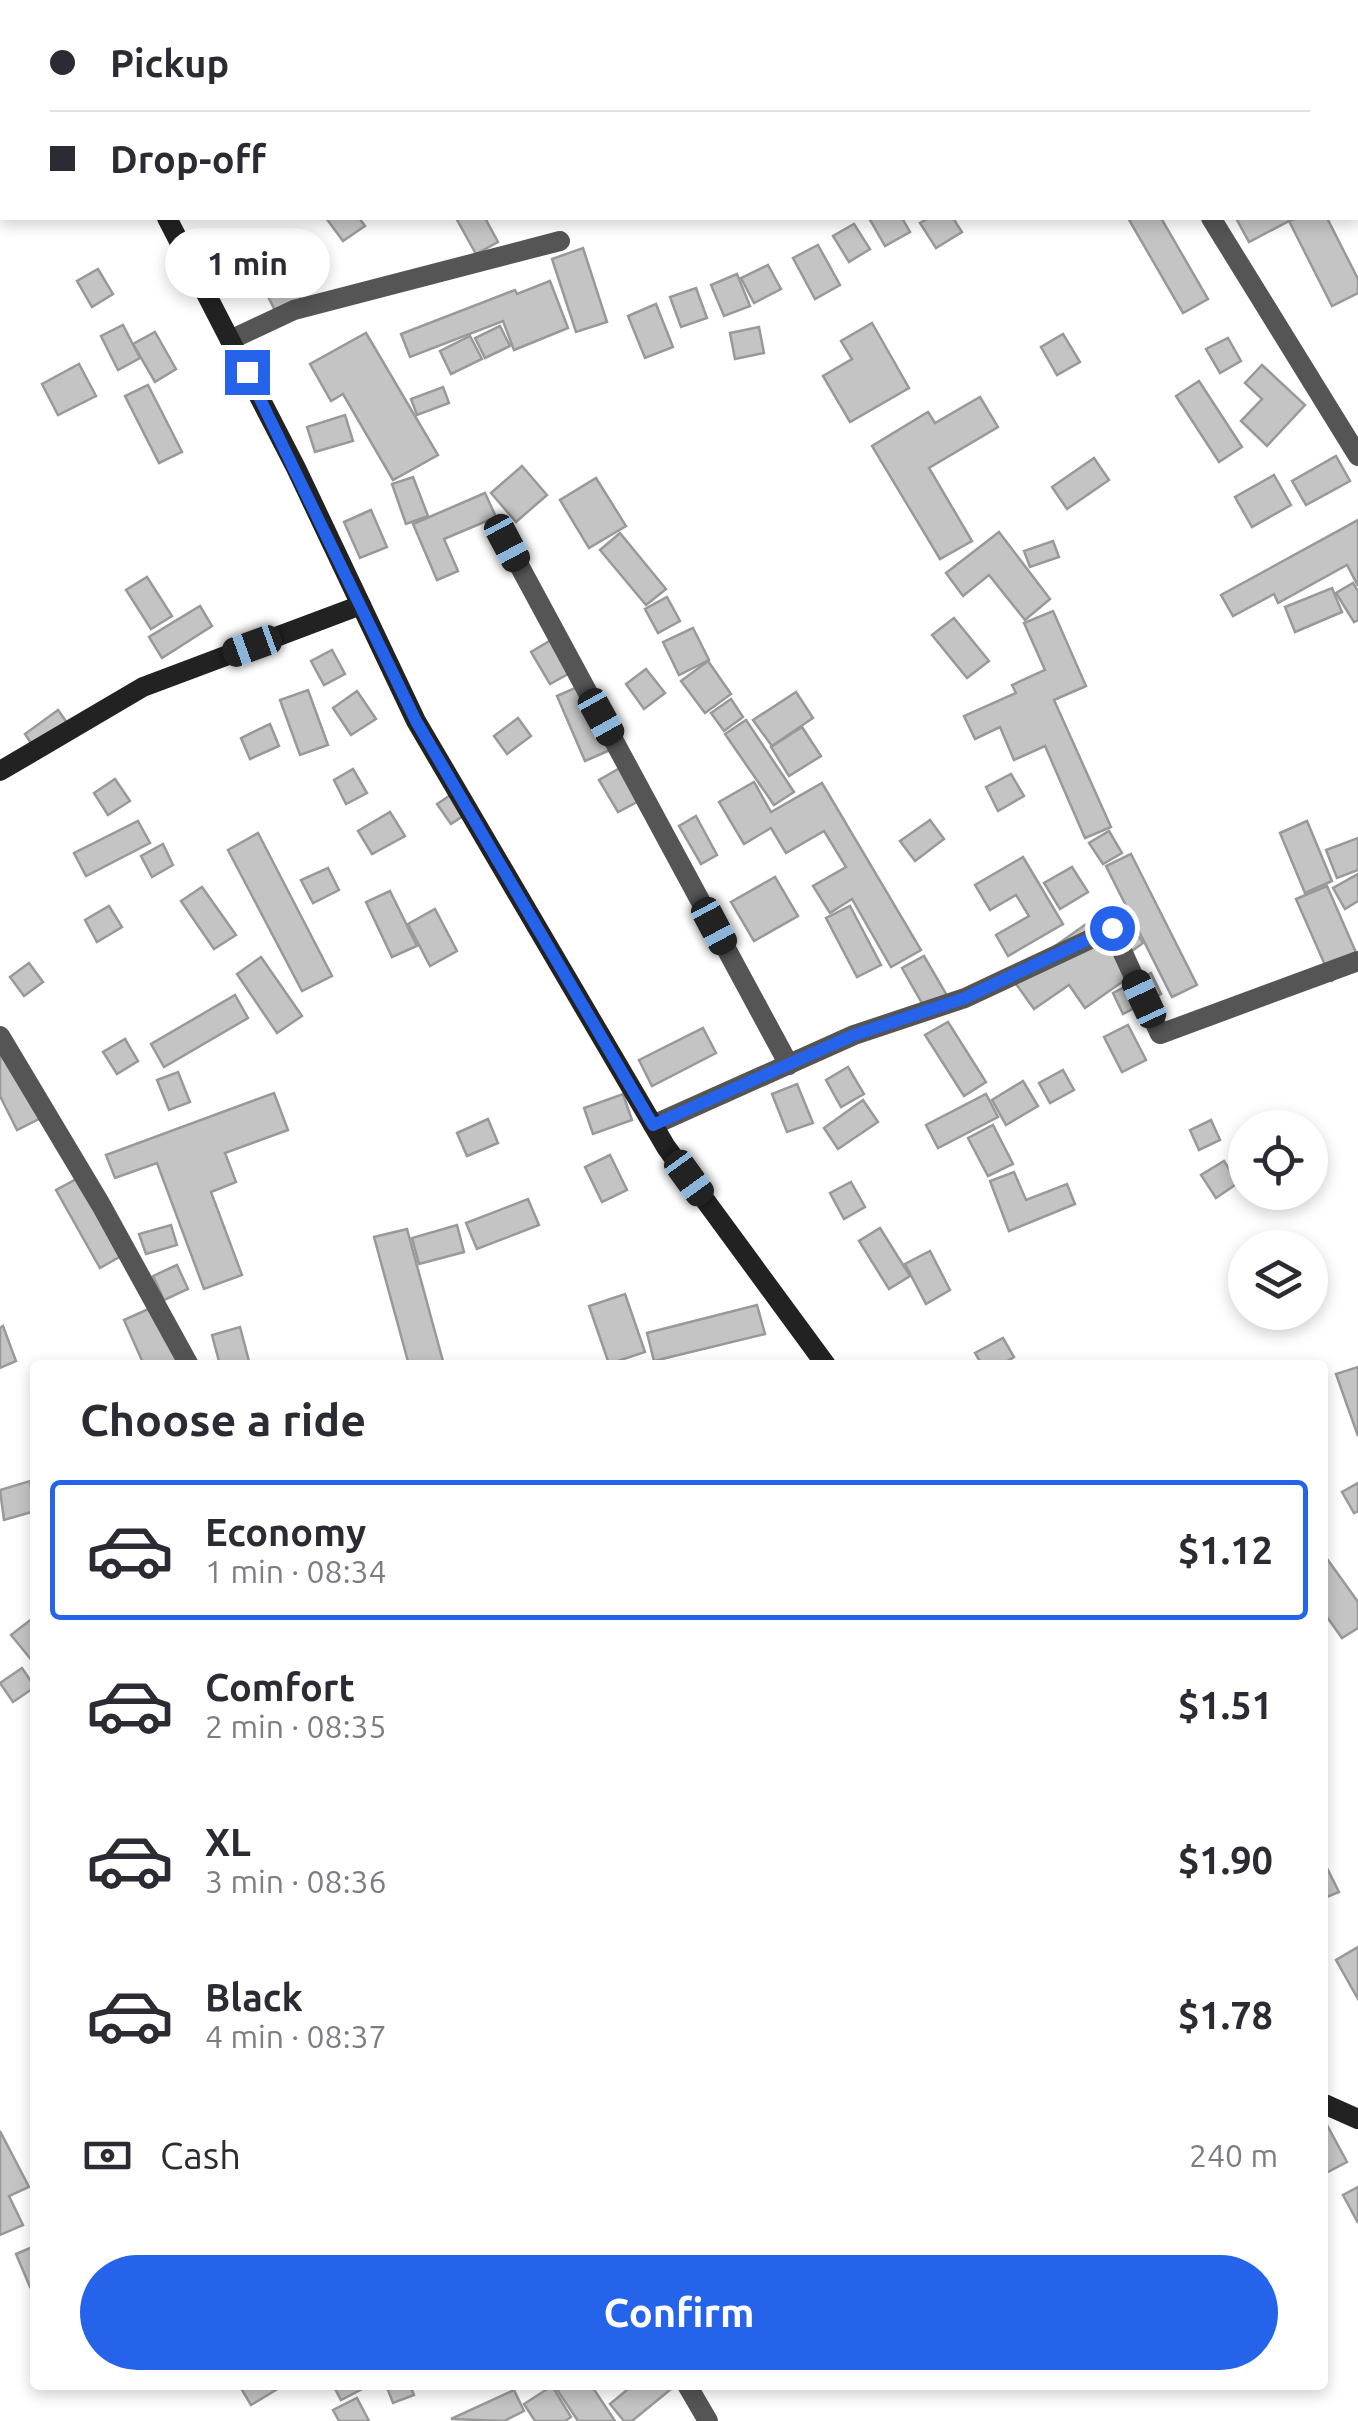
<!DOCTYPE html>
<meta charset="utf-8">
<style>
:root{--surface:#fff;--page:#f2f2f3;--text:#2b2b33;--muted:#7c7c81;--line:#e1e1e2;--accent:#2563eb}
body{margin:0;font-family:Ubuntu,sans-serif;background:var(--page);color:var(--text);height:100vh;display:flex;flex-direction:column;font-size:38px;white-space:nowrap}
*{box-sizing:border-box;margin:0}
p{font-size:32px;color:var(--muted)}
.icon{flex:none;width:55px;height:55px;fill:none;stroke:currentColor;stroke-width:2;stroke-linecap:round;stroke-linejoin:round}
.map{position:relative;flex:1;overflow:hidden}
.details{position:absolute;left:30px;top:1360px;width:1298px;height:1030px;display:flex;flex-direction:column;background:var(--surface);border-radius:10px;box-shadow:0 5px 15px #0003}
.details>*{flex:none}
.banner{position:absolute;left:0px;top:0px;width:1360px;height:220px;box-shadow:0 5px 15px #0003;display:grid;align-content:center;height:220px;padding:0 50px;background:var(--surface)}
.controls{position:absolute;left:1228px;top:1110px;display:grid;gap:20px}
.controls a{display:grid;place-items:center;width:100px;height:100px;border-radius:50%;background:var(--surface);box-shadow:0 5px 15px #0003;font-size:50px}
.end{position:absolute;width:45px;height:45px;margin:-22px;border:12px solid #2563eb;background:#fff;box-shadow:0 0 0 5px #fff}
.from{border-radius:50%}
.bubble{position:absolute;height:70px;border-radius:35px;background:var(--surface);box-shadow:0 5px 15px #0003;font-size:32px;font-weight:700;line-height:70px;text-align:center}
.car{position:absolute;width:30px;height:60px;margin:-30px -15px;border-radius:12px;box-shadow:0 0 8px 2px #0007;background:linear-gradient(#222 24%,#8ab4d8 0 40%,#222 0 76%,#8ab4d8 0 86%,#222 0)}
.banner b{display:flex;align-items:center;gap:35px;height:95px;font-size:38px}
.banner b+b{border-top:2px solid var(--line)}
.banner i{width:25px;height:25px;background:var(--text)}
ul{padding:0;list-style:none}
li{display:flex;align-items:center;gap:30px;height:140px;margin:0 20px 15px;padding:0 30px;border:5px solid transparent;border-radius:10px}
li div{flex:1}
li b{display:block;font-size:38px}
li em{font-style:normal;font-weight:700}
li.on{border-color:var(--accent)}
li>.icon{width:90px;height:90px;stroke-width:1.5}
h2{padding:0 50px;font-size:45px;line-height:120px}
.pay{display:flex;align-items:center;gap:25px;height:110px;padding:0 50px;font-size:38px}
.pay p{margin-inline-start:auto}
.cta{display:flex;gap:20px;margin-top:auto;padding:20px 50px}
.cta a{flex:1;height:115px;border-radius:60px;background:var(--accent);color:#fff;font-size:40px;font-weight:700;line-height:115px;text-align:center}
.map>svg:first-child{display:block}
.building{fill:#c4c4c4;stroke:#999;stroke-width:2.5}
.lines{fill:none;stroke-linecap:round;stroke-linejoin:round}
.street{stroke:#555;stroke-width:20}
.secondary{stroke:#222;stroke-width:20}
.route{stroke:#2563eb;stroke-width:12}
</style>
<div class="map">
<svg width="1358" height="2421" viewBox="0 0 1358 2421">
<rect width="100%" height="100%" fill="#fff"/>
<g class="building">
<polygon points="326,218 359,218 365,226 343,241"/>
<polygon points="456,218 485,218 498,242 476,254"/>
<polygon points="869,218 902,218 910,232 885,246"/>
<polygon points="929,218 953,218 962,232 936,248 920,223"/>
<polygon points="1128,218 1161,218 1208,299 1183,313"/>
<polygon points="1236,218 1287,218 1289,221 1249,242"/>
<polygon points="1297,218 1327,218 1358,279 1358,293 1332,306 1289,221"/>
<polygon points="854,224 870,249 849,262 833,236"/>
<polygon points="818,245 840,285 815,299 793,258"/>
<polygon points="583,248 607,322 576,332 552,259"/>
<polygon points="282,262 306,309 281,322 257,275"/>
<polygon points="768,265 781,289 754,303 741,278"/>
<polygon points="98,269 113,294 92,307 77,281"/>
<polygon points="737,274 750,306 724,316 711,285"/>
<polygon points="550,281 568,328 514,350 503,321 410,357 401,334 515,290 517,294"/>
<polygon points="696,288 707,318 681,327 670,297"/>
<polygon points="656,304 673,347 645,358 628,316"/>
<polygon points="872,323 909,388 850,422 823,376 852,359 841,341"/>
<polygon points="123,325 140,358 118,370 101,336"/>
<polygon points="500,326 510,346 485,358 475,338"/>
<polygon points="759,327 764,353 735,359 730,333"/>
<polygon points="155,332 176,369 155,382 133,344"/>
<polygon points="366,333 438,455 393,480 343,394 331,401 310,364"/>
<polygon points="1063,334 1080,362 1057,375 1041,347"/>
<polygon points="470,336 482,359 451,374 440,351"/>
<polygon points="1228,338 1241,361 1220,373 1206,349"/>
<polygon points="79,364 96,396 58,415 42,384"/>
<polygon points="1262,365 1305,405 1267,446 1241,421 1262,399 1245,383"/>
<polygon points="1199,381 1242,447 1219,462 1176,396"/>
<polygon points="148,385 182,452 159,463 125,396"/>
<polygon points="443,387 449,403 417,415 411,399"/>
<polygon points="980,397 998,427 929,468 972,541 940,559 872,446 928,412 935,423"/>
<polygon points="345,415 353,441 315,452 307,427"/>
<polygon points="1336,456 1350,481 1306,505 1292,481"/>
<polygon points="1094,458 1109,480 1067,509 1052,487"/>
<polygon points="522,466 547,495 516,522 491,493"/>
<polygon points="1274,475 1291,505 1252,527 1235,497"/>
<polygon points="413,477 428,516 406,524 392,484"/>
<polygon points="596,478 626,526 589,548 560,500"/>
<polygon points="485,493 496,517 444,539 458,571 437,580 413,524"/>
<polygon points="371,510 387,547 360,558 344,522"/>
<polygon points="1358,520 1358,586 1347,565 1278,603 1274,594 1233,616 1221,595"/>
<polygon points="999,532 1050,599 1025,620 989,575 963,596 946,573"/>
<polygon points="620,533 666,589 646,605 600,550"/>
<polygon points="1053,541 1059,557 1030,567 1024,551"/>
<polygon points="147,577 172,616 151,629 126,590"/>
<polygon points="1353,583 1358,591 1358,620 1354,622 1336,593"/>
<polygon points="1332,588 1342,612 1295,632 1285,607"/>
<polygon points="667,597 680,621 658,633 645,609"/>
<polygon points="200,606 212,626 162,658 149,637"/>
<polygon points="1053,611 1086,686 1054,700 1111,827 1085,838 1045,746 1014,760 1000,727 975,739 964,716 1016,693 1012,685 1045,670 1024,623"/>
<polygon points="954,618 989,661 967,678 932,635"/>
<polygon points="693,628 709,660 679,675 663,642"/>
<polygon points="558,636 577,669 550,684 531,652"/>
<polygon points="332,650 345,674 324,685 311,661"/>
<polygon points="708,661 731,694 705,713 681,681"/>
<polygon points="646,669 665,693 644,709 626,684"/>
<polygon points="582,685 610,750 585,761 557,696"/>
<polygon points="308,690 328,745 300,755 280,700"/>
<polygon points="357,691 376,719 351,735 333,708"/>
<polygon points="796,692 813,718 772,746 753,720"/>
<polygon points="731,699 743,717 724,731 711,713"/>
<polygon points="58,710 73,731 39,755 25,734"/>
<polygon points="518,718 531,736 507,754 494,736"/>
<polygon points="746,720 794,792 774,805 725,734"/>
<polygon points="270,724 279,746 250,759 241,738"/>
<polygon points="802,727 821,756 789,776 771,747"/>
<polygon points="620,768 639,801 618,812 599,780"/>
<polygon points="353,769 367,793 346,804 334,780"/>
<polygon points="1011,774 1024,796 998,811 986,787"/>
<polygon points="115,779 130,801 108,815 94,793"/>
<polygon points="754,782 771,812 822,783 921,950 891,967 852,899 830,913 813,886 846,867 824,831 786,853 771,828 744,844 719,802"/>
<polygon points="455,792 469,812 451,824 437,804"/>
<polygon points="390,812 405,836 372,854 358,831"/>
<polygon points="696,816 717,855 701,864 679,826"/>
<polygon points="930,820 944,839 915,861 900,841"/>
<polygon points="138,821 150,843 86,876 74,853"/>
<polygon points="1307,821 1332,881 1305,893 1280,833"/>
<polygon points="1109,831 1122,853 1103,864 1089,843"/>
<polygon points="258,833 332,976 302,991 228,850"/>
<polygon points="1358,838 1358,870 1337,878 1326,850"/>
<polygon points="163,844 173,865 152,877 141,856"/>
<polygon points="1131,854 1197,985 1172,997 1106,866"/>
<polygon points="1023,857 1063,924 1008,956 996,935 1029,916 1016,895 990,910 975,885"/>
<polygon points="1072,867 1088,892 1060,909 1044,883"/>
<polygon points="328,868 339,890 313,903 301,880"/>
<polygon points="1358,874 1358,901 1345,909 1333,888"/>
<polygon points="775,877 798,916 754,941 731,902"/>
<polygon points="1327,886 1358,957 1332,981 1296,899"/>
<polygon points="202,887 236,935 214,949 181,901"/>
<polygon points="390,891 417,946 392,957 366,902"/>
<polygon points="109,906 122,927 97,942 85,920"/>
<polygon points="850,906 881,965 857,977 826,918"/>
<polygon points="435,909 457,951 430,966 408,924"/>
<polygon points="1128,921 1143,943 1121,959 1132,975 1085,1008 1069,985 1034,1009 1011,977 1089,922 1101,940"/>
<polygon points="924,956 949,999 927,1012 902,968"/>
<polygon points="261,957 302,1016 277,1033 237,974"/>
<polygon points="29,963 43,982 24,996 10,977"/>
<polygon points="1151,973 1161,994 1123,1014 1113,993"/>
<polygon points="235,995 248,1018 164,1067 151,1044"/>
<polygon points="948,1022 986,1082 964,1096 925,1035"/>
<polygon points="1128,1025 1146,1060 1122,1072 1104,1037"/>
<polygon points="703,1028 716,1053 652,1086 639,1060"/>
<polygon points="0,1033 43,1117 17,1130 0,1096"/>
<polygon points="125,1039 138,1061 117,1074 103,1052"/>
<polygon points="848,1067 864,1094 841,1107 826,1080"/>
<polygon points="1063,1070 1074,1090 1050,1103 1039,1083"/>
<polygon points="178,1072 190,1102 169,1110 157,1080"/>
<polygon points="1023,1081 1038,1106 1006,1125 992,1100"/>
<polygon points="797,1084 813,1123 787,1132 772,1094"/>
<polygon points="274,1093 288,1130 225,1153 236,1182 211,1192 242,1275 204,1289 157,1163 115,1178 106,1155"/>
<polygon points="623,1094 632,1120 593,1134 584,1108"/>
<polygon points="986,1094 998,1117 938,1148 926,1125"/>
<polygon points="863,1100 878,1122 838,1149 824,1128"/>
<polygon points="488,1119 498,1143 467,1156 457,1133"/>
<polygon points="1211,1120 1220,1140 1199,1150 1190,1130"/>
<polygon points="993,1125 1013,1164 988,1176 968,1138"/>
<polygon points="610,1155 627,1190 602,1202 585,1167"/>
<polygon points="1224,1161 1238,1183 1216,1198 1201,1175"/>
<polygon points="1014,1172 1026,1200 1067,1184 1075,1204 1009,1231 990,1181"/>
<polygon points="84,1175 128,1252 100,1268 56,1190"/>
<polygon points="851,1182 865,1207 844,1219 830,1193"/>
<polygon points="528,1199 539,1225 477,1249 466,1223"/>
<polygon points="171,1225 177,1245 146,1254 139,1234"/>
<polygon points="457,1225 464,1252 419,1264 412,1238"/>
<polygon points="880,1228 910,1276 889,1289 859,1241"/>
<polygon points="407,1229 444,1365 409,1365 374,1237"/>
<polygon points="930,1251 950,1290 926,1304 905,1264"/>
<polygon points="177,1265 188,1289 164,1300 153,1276"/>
<polygon points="625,1294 645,1352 609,1364 589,1306"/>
<polygon points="757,1305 765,1334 654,1361 647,1333"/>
<polygon points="153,1307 179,1363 175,1365 144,1365 124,1320"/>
<polygon points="3,1326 16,1361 0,1368 0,1328"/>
<polygon points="240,1327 250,1365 220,1365 212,1335"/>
<polygon points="1003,1338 1014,1357 1001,1365 982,1365 975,1353"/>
<polygon points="1358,1367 1358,1436 1336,1374"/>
<polygon points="30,1481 35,1511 4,1520 0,1490"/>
<polygon points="1358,1483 1358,1511 1354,1513 1342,1492"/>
<polygon points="1325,1556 1358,1602 1358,1628 1342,1638 1322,1610 1322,1558"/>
<polygon points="33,1618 35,1621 34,1663 11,1635"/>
<polygon points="22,1668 35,1687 13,1702 0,1683"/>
<polygon points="1322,1858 1339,1892 1322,1899"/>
<polygon points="1358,1947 1358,1999 1336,1960"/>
<polygon points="1327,2125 1347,2162 1322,2175 1322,2127"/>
<polygon points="0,2131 29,2187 9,2196 23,2225 0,2235"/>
<polygon points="1358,2187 1358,2223 1343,2195"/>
<polygon points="35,2246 35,2285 30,2287 16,2254"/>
<polygon points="239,2385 284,2385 251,2405"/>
<polygon points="333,2385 362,2385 364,2388 341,2400"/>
<polygon points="386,2385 410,2385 414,2395 393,2403"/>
<polygon points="554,2385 591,2385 615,2421 578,2421"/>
<polygon points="633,2385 676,2385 632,2421 624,2421 610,2404"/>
<polygon points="552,2386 571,2417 565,2421 535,2421 524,2404"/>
<polygon points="514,2390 524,2411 504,2421 451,2419"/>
<polygon points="357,2398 369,2421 339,2421 333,2410"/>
</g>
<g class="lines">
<g class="street">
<polyline points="1076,0 1077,2"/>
<polyline points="1299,0 1300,2"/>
<polyline points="1211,218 1358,456"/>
<polyline points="230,340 294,310 560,241"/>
<polyline points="507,543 789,1065"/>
<polyline points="0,1036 101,1205 189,1365"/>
<polyline points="653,1125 854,1035 965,998 1112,929 1160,1034 1358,961"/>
<polyline points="687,2385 708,2421"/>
</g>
<g class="secondary">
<polyline points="55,0 56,2"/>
<polyline points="167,218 296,468 416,721 666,1147 826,1365"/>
<polyline points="0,771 143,687 361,605"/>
<polyline points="1322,2103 1358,2119"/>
</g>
</g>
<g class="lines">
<polyline class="route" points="247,372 416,721 653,1125 854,1035 965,998 1112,928"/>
</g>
</svg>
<div class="controls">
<a><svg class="icon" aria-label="locate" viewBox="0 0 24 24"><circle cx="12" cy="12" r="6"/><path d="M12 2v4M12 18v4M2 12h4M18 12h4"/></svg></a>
<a><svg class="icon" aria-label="layers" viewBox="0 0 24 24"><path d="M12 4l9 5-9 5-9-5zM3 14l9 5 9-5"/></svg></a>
</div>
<i class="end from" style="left:1112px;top:928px"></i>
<i class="end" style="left:247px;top:372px"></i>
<div class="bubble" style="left:165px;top:228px;width:165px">1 min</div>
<i class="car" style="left:507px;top:543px;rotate:152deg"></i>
<i class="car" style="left:252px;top:646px;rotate:250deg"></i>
<i class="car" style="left:601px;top:717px;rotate:151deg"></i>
<i class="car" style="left:714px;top:926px;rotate:152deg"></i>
<i class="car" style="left:1144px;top:999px;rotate:335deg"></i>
<i class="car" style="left:689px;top:1178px;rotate:144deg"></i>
<div class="banner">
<b><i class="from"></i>Pickup</b>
<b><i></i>Drop-off</b>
</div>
<section class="details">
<h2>Choose a ride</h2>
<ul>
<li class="on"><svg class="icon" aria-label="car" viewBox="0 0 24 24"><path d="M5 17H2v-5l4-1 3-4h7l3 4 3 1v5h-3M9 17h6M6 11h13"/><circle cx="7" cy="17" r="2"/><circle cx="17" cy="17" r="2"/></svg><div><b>Economy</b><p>1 min · 08:34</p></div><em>$1.12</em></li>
<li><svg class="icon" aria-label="car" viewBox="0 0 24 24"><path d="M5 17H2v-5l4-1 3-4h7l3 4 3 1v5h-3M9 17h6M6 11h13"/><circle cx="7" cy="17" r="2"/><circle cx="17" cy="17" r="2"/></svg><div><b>Comfort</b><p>2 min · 08:35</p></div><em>$1.51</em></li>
<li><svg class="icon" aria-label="car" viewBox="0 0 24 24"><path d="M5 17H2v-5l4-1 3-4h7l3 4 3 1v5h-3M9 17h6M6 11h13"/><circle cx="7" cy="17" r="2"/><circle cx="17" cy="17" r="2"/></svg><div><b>XL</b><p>3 min · 08:36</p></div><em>$1.90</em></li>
<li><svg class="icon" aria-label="car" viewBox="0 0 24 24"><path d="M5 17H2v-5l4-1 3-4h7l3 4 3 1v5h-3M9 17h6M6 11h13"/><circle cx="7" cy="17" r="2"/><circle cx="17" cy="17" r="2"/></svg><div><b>Black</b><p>4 min · 08:37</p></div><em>$1.78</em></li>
</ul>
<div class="pay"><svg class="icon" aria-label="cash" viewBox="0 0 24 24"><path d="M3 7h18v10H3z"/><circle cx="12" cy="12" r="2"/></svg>Cash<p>240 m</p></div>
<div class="cta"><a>Confirm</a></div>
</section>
</div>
